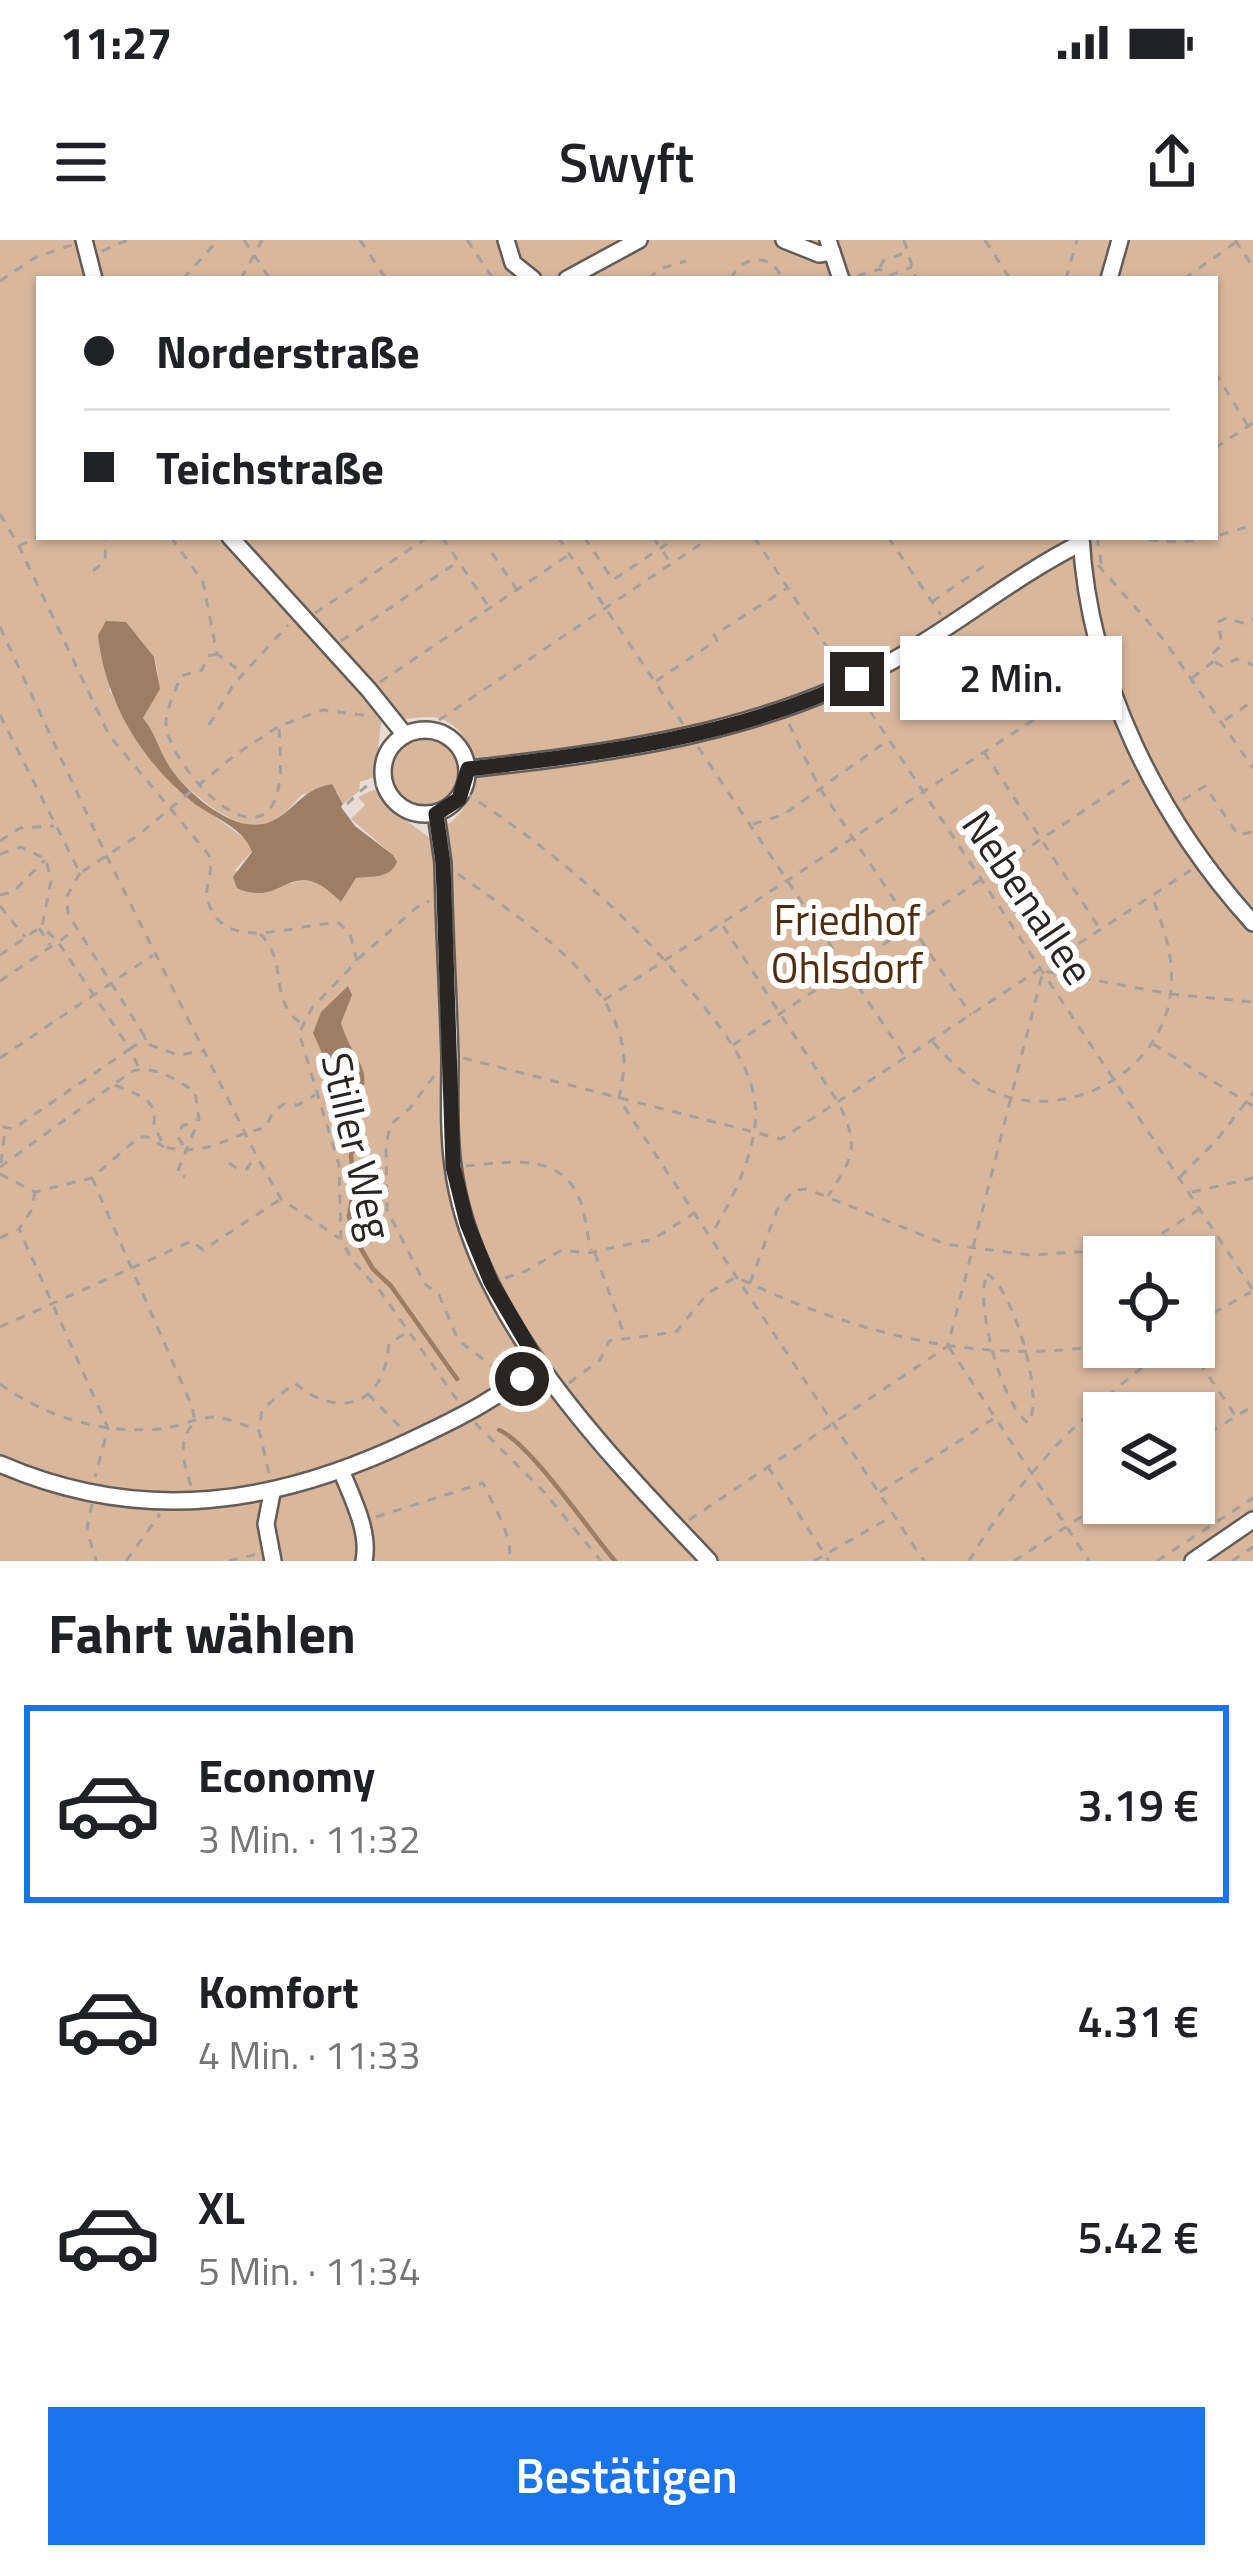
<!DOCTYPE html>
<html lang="de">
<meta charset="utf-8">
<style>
:root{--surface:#fff;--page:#f2f2f2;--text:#202124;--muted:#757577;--line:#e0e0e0;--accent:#1a73e8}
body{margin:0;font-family:"Titillium Web",sans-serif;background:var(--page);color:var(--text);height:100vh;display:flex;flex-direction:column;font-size:45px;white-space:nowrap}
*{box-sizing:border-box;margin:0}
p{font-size:39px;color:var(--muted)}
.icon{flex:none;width:66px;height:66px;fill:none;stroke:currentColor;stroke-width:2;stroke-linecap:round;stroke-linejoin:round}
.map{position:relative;height:1321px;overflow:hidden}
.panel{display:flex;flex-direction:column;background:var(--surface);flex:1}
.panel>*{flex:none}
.guide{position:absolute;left:36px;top:36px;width:1182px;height:264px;border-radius:0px;box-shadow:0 3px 9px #0004;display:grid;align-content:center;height:264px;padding:0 48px;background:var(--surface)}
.controls{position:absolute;left:1083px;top:996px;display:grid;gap:24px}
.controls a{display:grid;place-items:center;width:132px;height:132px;border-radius:0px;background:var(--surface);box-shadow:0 3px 9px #0004;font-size:60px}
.end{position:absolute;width:54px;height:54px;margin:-27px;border:15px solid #292523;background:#fff;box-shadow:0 0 0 6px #fff}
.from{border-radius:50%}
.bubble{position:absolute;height:84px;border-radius:0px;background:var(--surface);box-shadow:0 3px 9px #0004;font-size:39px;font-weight:600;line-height:84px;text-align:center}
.guide b{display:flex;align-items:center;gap:42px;height:114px;font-size:45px}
.guide b+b{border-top:3px solid var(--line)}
.guide i{width:30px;height:30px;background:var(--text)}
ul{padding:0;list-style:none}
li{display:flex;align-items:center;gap:36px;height:198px;margin:0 24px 18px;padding:0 24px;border:6px solid transparent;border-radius:0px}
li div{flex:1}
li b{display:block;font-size:45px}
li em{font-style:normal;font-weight:600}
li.selected{border-color:var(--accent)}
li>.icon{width:108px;height:108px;stroke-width:1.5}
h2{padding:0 48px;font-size:54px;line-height:144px}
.cta{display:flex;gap:24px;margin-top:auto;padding:24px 48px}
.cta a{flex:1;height:138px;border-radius:0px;background:var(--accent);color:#fff;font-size:48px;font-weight:600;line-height:138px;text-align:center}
.status{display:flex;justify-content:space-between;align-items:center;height:84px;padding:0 60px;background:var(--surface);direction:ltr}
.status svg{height:33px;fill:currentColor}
header{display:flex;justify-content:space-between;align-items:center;height:156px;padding:0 48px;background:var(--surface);font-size:54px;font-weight:600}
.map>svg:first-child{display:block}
.green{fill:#d8b79d;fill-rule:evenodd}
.water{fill:#9d7e64}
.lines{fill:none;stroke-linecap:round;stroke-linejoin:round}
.stream{stroke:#9d7e64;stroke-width:4.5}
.minor-casing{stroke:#645c56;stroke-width:20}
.path{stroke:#a79f99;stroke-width:3;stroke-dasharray:9 9;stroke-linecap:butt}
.minor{stroke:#fff;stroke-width:15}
.route{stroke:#292523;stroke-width:15}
.labels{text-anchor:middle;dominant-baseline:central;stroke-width:12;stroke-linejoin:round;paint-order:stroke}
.street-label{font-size:42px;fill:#292523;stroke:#fff}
.park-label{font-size:42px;fill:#4f2d0d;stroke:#fff}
</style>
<div class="status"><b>11:27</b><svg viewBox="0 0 49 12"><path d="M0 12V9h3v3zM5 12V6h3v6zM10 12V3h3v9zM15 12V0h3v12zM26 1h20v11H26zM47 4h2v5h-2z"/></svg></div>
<header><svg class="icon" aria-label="menu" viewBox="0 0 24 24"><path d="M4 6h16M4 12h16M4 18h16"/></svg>Swyft<svg class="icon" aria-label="share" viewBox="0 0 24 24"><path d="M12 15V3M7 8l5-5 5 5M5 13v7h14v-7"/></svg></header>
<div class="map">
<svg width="1253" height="1321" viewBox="0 0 1253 1321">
<rect width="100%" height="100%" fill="#e7ddd6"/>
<g class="green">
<path d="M0,0h1253v1321h-1253zM39,39h1176v258h-1176zM154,417c8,24 3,39 -11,61 11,13 14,26 22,42 15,27 77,81 110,61 10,-6 19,-19 28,-27l34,-2 6,12 16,-13 1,-9 15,-5 6,-55c17,0 40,-8 57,-4 35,9 45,60 27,88 -9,14 -22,22 -35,32l-41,-30 -11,-20 -20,9 7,8 -14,14 42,36 -9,20 -28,3 -15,24c-35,-36 -41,-18 -82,-9l-24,-23 17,-19 -5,-11 -70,-51 -38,-45 -30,-55zM1104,1017h90v90h-90zM1104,1173h90v90h-90z"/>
<circle cx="425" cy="532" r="34"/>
</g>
<g class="water">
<path d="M106,381l20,1 28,35 6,32 -17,29c11,13 14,26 22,41 15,29 69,78 105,63 26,-11 29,-32 62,-38l11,20 -2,3 14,19 38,29 4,7c-7,17 -25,14 -41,16l-15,24c-50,-52 -57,8 -104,-14l-4,-11 19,-25c-8,-24 -38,-34 -57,-48 -53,-41 -90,-103 -97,-169z"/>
<path d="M348,746l4,9 -11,28c14,46 37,39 13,94l-4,-35 -24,-20 -13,-29 8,-21z"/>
</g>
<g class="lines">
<g class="stream">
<polyline points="354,877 356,901 351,915 354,948 349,976 354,997 373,1029 391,1046 457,1139"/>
<path d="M499,1190c30,12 91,102 116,131"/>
</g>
<defs>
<g id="minor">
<polyline points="84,0 94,39"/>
<polyline points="506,0 513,23 533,39"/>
<polyline points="784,0 819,14 832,12"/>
<polyline points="828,0 841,39"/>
<polyline points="567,39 639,0"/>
<polyline points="1109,39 1120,0"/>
<polyline points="230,297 369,450 405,495"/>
<path d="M1081,297c8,144 77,281 172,386"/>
<circle cx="425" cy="532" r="42"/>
<path d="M468,529c145,-16 296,-36 426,-109 64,-36 121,-84 187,-117"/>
<path d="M436,574l7,49c1,64 5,129 7,193 0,36 -2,74 3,110 19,151 156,289 256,395"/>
<path d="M0,1224c143,62 277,41 414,-25 45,-21 87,-42 125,-75"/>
<path d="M341,1230c11,28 29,61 23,91"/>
<polyline points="272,1253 266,1284 273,1321"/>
<polyline points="1193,1321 1253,1280"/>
</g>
</defs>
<use href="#minor" class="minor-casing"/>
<g class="path">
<polyline points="244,0 270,39"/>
<polyline points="360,0 386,39"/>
<polyline points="467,0 492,37"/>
<polyline points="904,0 916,39"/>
<polyline points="985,0 1010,39"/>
<polyline points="1235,0 1253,27"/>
<polyline points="102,11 128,0"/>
<polyline points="880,27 883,21 907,12"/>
<polyline points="857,36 880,29 888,36 912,27"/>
<polyline points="183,39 218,0"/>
<polyline points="241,39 262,0"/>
<polyline points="649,39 659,29 686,21"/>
<path d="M731,39c8,-18 23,-23 41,-16l12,16"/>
<polyline points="1066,39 1077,0"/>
<polyline points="1184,39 1239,0"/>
<polyline points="0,41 36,17 72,5"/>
<polyline points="1215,132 1248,186"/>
<polyline points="1215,208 1253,183"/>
<path d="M0,274l19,32 90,189 100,120c6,18 -6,30 -1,46 16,56 90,21 131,22l11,11 7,27 -45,47 -13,25 40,132 2,74 11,21 28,31 78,110"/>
<polyline points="171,297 203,342 217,414 244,434"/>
<polyline points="442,297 489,367"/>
<polyline points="558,297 683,484"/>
<polyline points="584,297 613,340 677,297"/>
<polyline points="653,297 670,322"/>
<polyline points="754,297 841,428"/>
<polyline points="888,297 941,375"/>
<polyline points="1097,297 1102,329"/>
<path d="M1131,297c49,10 75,3 122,-12"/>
<polyline points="19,306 39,296"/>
<polyline points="492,313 517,350"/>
<polyline points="1098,325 1164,400 1253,528"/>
<polyline points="93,331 105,321 106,297"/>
<polyline points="932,362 984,326"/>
<polyline points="315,373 428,297"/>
<polyline points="0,387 107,617 256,915 281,959 339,998"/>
<polyline points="341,401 459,321"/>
<path d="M217,414l-9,2 -6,14 -21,6c-5,13 -14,31 -15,45 -3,34 79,132 107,83 11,-21 7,-53 6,-76"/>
<polyline points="1215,422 1222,426 1237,419 1253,425"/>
<polyline points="1192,438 1214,421 1212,414 1222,405 1218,382 1226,378 1243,383 1253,379"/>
<polyline points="656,441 717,400 714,395 786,349"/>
<polyline points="380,442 570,314"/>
<polyline points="860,456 1253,1050"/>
<polyline points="0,475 80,633 137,596 235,515 279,486 323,470 371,476"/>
<polyline points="1225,480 1253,461"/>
<polyline points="789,484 819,547 971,775"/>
<polyline points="209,485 234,444 288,385"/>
<polyline points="424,490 711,297"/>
<polyline points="698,507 906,818"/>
<polyline points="984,512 1100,689"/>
<path d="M464,552c86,56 162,120 228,200 26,32 58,69 63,111 5,42 -22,96 -43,130"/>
<polyline points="1183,560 1205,546 1238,595 1253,592"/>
<polyline points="347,564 365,547 384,544"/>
<polyline points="753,584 783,575 887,501"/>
<polyline points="0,601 20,588 54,586"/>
<polyline points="0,614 21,607 46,619 51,641 42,686 58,702 75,690"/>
<polyline points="80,633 67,656 68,674 150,805 179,815 203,811"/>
<path d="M458,634c59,43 164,105 166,187 0,12 -3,26 -5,38l305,462"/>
<polyline points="0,655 13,652 45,620"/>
<polyline points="0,666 25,697"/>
<path d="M723,686l116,178c21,43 14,54 -11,92"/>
<polyline points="39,688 50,705"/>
<path d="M260,694c29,26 8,68 41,89"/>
<polyline points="0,715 42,686"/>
<polyline points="358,719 416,668 429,661"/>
<polyline points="0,741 58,702 130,809 13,889 0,886"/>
<polyline points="604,760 1093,441"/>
<path d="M933,802c22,25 49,51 83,57 71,14 149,-36 155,-110 3,-33 -7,-60 -18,-90"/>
<polyline points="1153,804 1253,866"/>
<polyline points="733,805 1134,537"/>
<polyline points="0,818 153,715"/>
<polyline points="463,818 781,899 1191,630"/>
<polyline points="138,826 130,809 146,798"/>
<polyline points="434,836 410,868 390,885 386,907 387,970 425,1044 439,1055 458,1100 501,1133"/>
<path d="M115,845l30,13 10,12 -1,15 10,22c48,10 59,-11 101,-19l8,-16 11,-8 14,1 17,-10"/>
<polyline points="183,905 178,897 182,886 197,880"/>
<polyline points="1,923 5,891"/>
<polyline points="229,923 238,929 247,929 255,916"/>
<path d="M466,926c44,-4 97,-15 115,37 5,15 6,32 10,47"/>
<path d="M0,927l131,-95c19,-9 47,8 64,20l4,27 -22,54 8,4"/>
<polyline points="0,934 35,952 92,938 139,897 148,897 164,907"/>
<polyline points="1180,937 1216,901 1253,853"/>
<path d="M92,938l100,228 3,16c-19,19 -11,41 -4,64"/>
<polyline points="35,952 31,971 19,989 108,1188 95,1237"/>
<polyline points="1192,952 1253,938"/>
<polyline points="1165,995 1168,1017"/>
<polyline points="0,998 17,990"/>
<polyline points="595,1013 624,1094"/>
<path d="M987,1034c26,12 59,128 41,149 -26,-18 -54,-120 -41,-149z"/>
<polyline points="505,1038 526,1031 562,1010 588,1013 654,999 694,973"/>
<polyline points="750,1043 777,970 794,950 807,949 945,1004 1030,1015 1094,1011 1155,998 1198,970"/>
<polyline points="1213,1073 1251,1052"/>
<polyline points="1194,1080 1213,1073 1194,1088"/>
<polyline points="0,1087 192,1001 203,1010 279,960"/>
<polyline points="949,1107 1089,1321"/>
<polyline points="1189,1107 1235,1175"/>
<path d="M569,1143l31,-23 9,-19 67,-9 32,-39 28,-16c115,55 240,89 368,68"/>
<path d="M0,1144c46,33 102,50 158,45 18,-1 37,-11 55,-12 14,0 30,9 44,12"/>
<polyline points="368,1154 403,1190"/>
<polyline points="475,1183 544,1252 601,1321"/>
<polyline points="1194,1202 1253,1166"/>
<polyline points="768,1227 829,1321"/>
<path d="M269,1233l-10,-43 3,-21 33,-26c24,22 64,32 84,-2 7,-11 8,-25 10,-37l18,-12"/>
<polyline points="880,1252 993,1179"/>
<polyline points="92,1264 87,1289 96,1321"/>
<path d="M376,1277l107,-34c10,23 31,53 26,78"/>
<polyline points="689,1280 948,1106 1043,731 1171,754 1253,762"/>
<polyline points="126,1321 160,1274"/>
<polyline points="229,1321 257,1314"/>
<polyline points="814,1321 891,1277"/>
<path d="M969,1321c50,-85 121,-156 200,-214"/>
<polyline points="1014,1321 1104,1262"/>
<polyline points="1157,1321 1253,1258"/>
<polyline points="1232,1321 1253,1307"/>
</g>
<use href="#minor" class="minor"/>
</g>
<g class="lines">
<path class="route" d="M522,1139l17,-15 -48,-82 -24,-59 -14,-56 -10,-304 -7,-49 23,-15 9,-30c131,-15 269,-32 389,-90"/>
</g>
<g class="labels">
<g class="street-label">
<text transform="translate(1029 657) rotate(56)">Nebenallee</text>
<text transform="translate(358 906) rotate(77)">Stiller Weg</text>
</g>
<g class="park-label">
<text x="847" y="679">Friedhof<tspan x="847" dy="48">Ohlsdorf</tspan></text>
</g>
</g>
</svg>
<div class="controls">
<a><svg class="icon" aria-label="locate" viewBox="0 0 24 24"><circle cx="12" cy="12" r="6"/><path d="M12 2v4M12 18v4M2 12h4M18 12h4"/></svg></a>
<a><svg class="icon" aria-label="layers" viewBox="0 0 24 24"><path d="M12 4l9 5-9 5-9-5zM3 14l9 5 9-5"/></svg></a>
</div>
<i class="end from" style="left:522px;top:1139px"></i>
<i class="end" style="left:857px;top:439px"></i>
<div class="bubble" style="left:900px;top:396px;width:222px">2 Min.</div>
<div class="guide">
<b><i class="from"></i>Norderstraße</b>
<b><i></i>Teichstraße</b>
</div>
</div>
<section class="panel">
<h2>Fahrt wählen</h2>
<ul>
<li class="selected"><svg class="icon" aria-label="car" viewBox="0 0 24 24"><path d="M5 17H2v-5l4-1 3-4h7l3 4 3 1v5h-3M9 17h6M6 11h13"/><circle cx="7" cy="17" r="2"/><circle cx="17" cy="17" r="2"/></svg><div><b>Economy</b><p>3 Min. · 11:32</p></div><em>3.19 €</em></li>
<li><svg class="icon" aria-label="car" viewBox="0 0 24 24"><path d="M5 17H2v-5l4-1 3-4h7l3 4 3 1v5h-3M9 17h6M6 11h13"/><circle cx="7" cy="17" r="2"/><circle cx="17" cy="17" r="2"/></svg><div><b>Komfort</b><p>4 Min. · 11:33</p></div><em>4.31 €</em></li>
<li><svg class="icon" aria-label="car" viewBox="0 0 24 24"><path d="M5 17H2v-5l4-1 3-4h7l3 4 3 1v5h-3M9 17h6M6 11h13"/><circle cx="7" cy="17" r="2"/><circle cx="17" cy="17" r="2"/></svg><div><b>XL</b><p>5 Min. · 11:34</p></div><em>5.42 €</em></li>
</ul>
<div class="cta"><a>Bestätigen</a></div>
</section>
